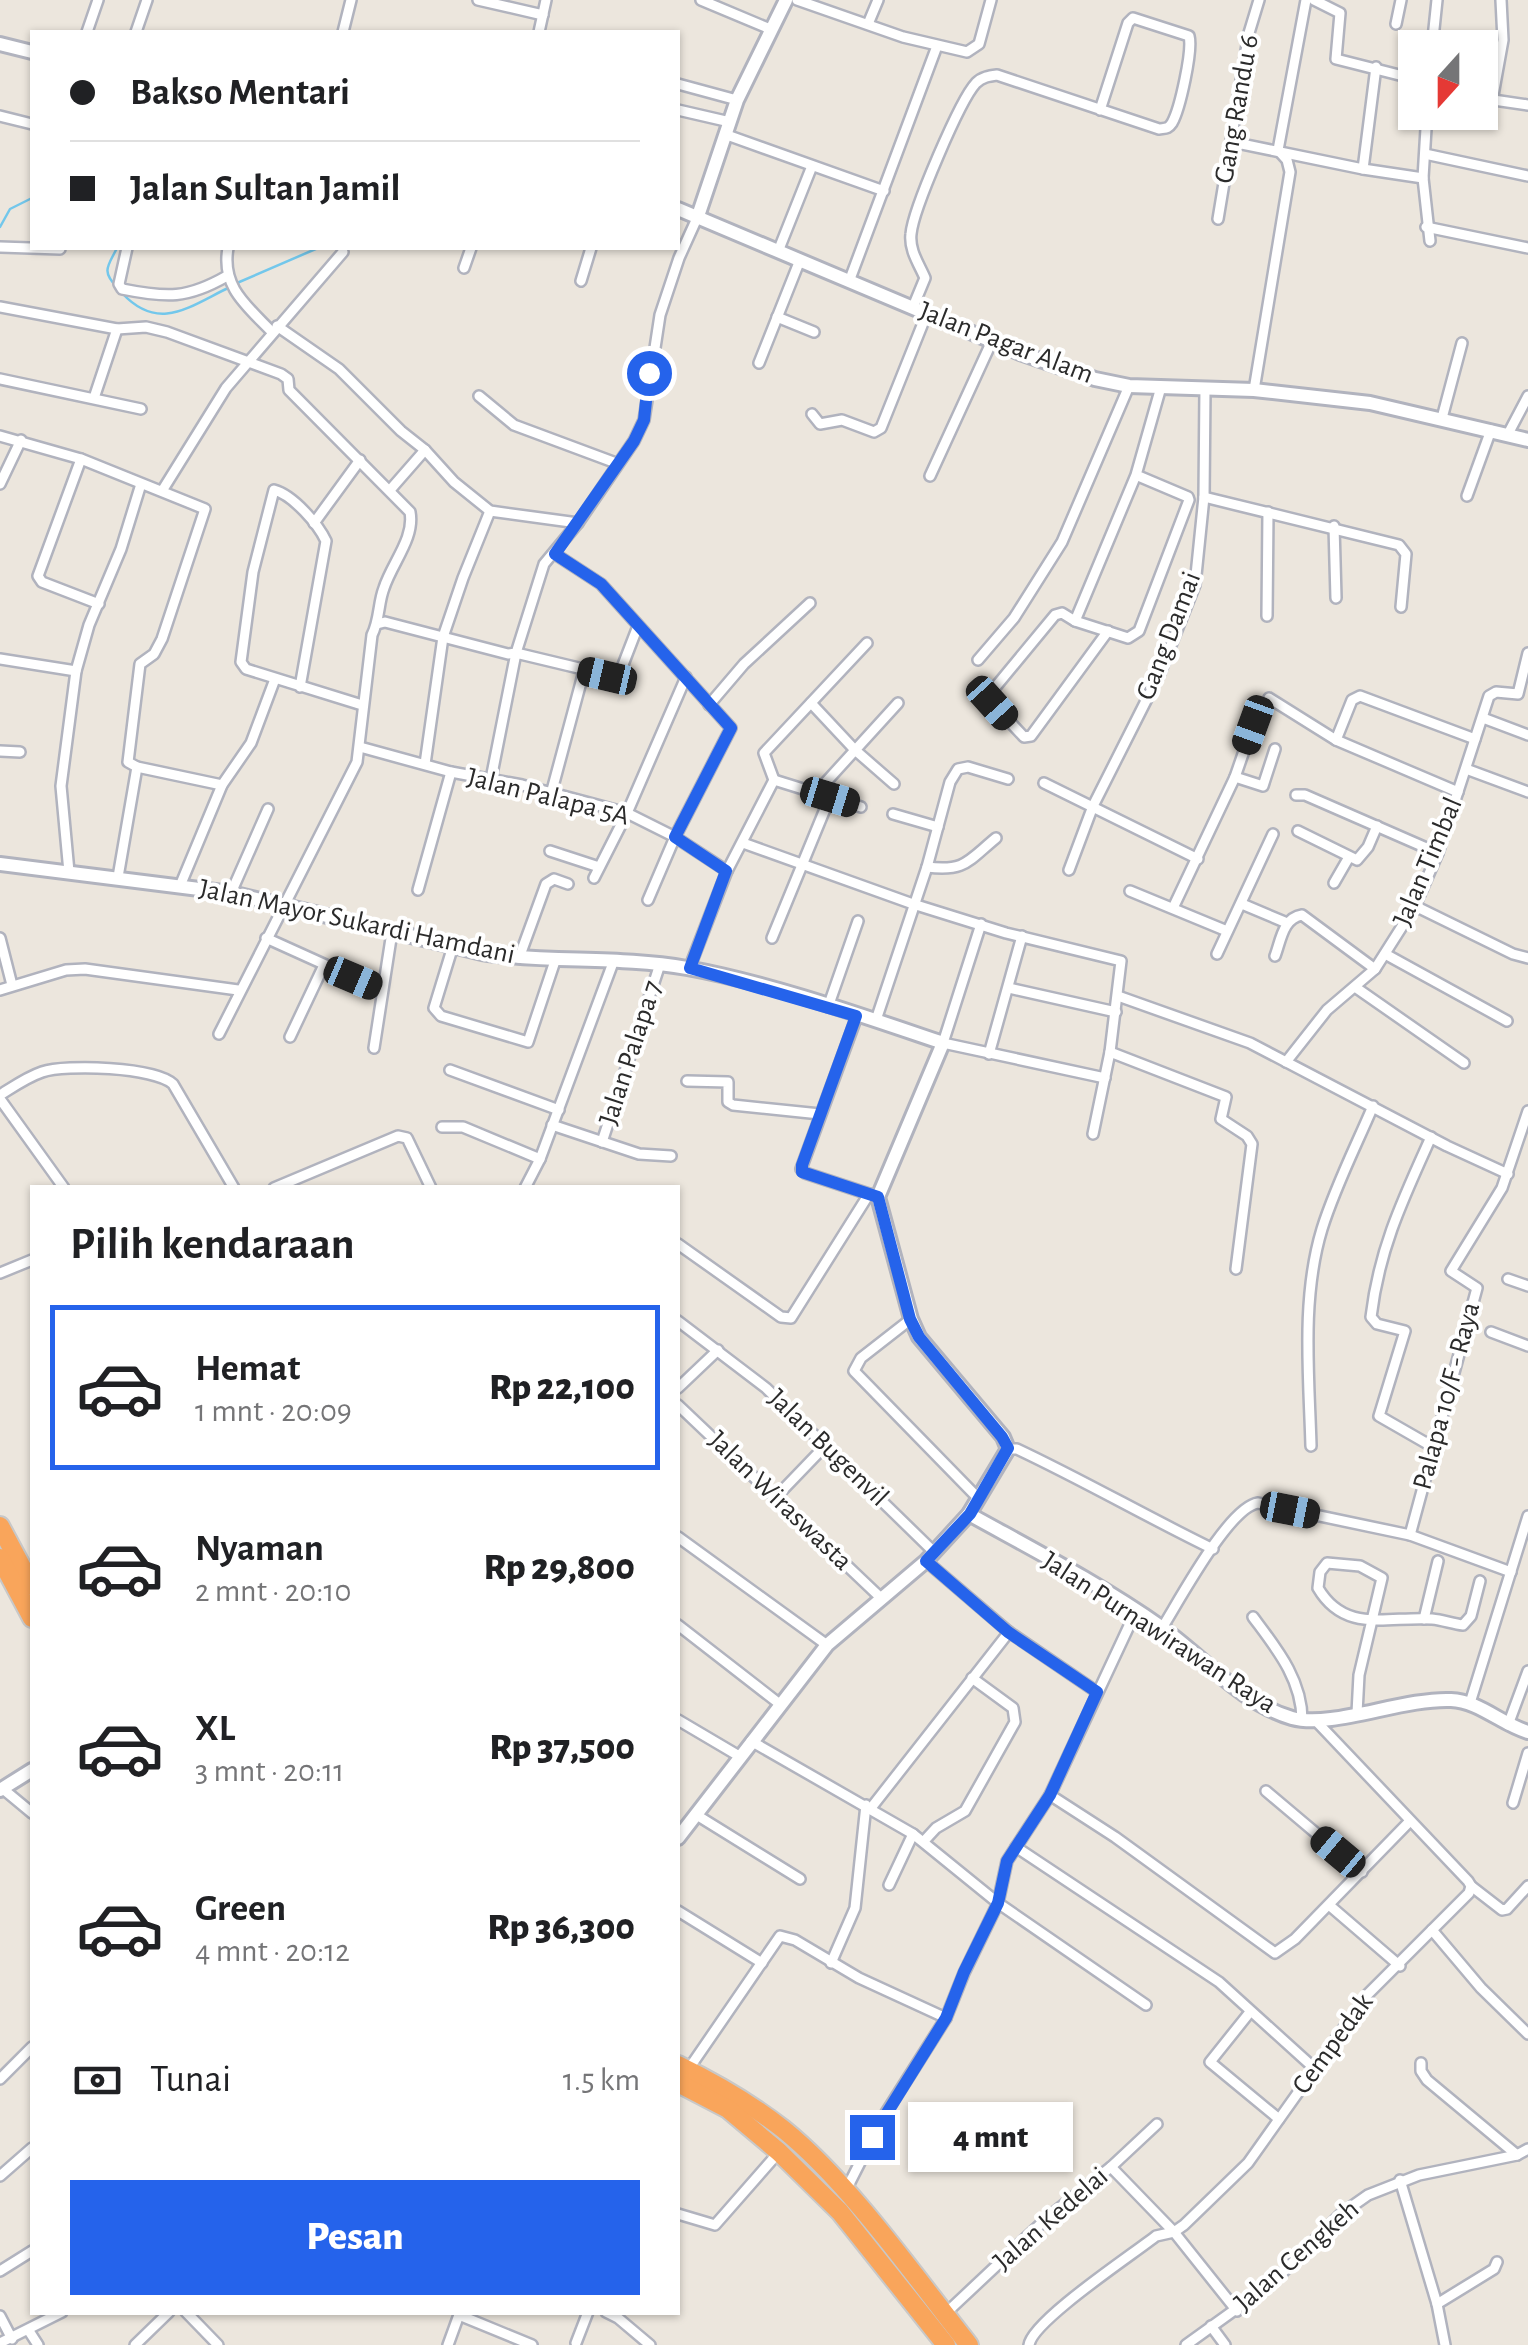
<!DOCTYPE html>
<html lang="id">
<meta charset="utf-8">
<style>
:root{--surface:#fff;--page:#f6f6f6;--text:#202124;--muted:#757577;--line:#e0e0e0;--accent:#2563eb}
body{margin:0;font-family:"Alegreya Sans",sans-serif;background:var(--page);color:var(--text);height:100vh;display:flex;flex-direction:column;font-size:38px;white-space:nowrap}
*{box-sizing:border-box;margin:0}
p{font-size:32px;color:var(--muted)}
.icon{flex:none;width:55px;height:55px;fill:none;stroke:currentColor;stroke-width:2;stroke-linecap:round;stroke-linejoin:round}
.map{position:relative;flex:1;overflow:hidden}
.side{position:absolute;left:30px;top:1185px;width:650px;height:1130px;display:flex;flex-direction:column;background:var(--surface);border-radius:0px;box-shadow:0 2px 8px #0004}
.side>*{flex:none}
.banner{position:absolute;left:30px;top:30px;width:650px;height:220px;border-radius:0px;box-shadow:0 2px 8px #0004;display:grid;align-content:center;height:220px;padding:0 40px;background:var(--surface)}
.needle{width:65px;rotate:201deg}
.controls{position:absolute;left:1398px;top:30px;display:grid;gap:20px}
.controls a{display:grid;place-items:center;width:100px;height:100px;border-radius:0px;background:var(--surface);box-shadow:0 2px 8px #0004;font-size:50px}
.end{position:absolute;width:45px;height:45px;margin:-22px;border:12px solid #2563eb;background:#fff;box-shadow:0 0 0 5px #fff}
.from{border-radius:50%}
.bubble{position:absolute;height:70px;border-radius:0px;background:var(--surface);box-shadow:0 2px 8px #0004;font-size:32px;font-weight:800;line-height:70px;text-align:center}
.car{position:absolute;width:30px;height:60px;margin:-30px -15px;border-radius:12px;box-shadow:0 0 8px 2px #0007;background:linear-gradient(#222 24%,#8ab4d8 0 40%,#222 0 76%,#8ab4d8 0 86%,#222 0)}
.banner b{display:flex;align-items:center;gap:35px;height:95px;font-size:38px}
.banner b+b{border-top:2px solid var(--line)}
.banner i{width:25px;height:25px;background:var(--text)}
ul{padding:0;list-style:none}
li{display:flex;align-items:center;gap:30px;height:165px;margin:0 20px 15px;padding:0 20px;border:5px solid transparent;border-radius:0px}
li div{flex:1}
li b{display:block;font-size:38px}
li em{font-style:normal;font-weight:800}
li.active{border-color:var(--accent)}
li>.icon{width:90px;height:90px;stroke-width:1.5}
h2{padding:0 40px;font-size:45px;line-height:120px}
.pay{display:flex;align-items:center;gap:25px;height:110px;padding:0 40px;font-size:38px}
.pay p{margin-inline-start:auto}
.cta{display:flex;gap:20px;margin-top:auto;padding:20px 40px}
.cta a{flex:1;height:115px;border-radius:0px;background:var(--accent);color:#fff;font-size:40px;font-weight:800;line-height:115px;text-align:center}
.map>svg:first-child{display:block}
.lines{fill:none;stroke-linecap:round;stroke-linejoin:round}
.stream{stroke:#73c7eb;stroke-width:2.5}
.street-casing{stroke:#b1b3be;stroke-width:14}
.secondary-casing{stroke:#b1b3be;stroke-width:18}
.highway-casing{stroke:#c8c8c8;stroke-width:22}
.street{stroke:#fff;stroke-width:9}
.secondary{stroke:#fff;stroke-width:12}
.highway{stroke:#f9a55b;stroke-width:18}
.route{stroke:#2563eb;stroke-width:12}
.labels{text-anchor:middle;dominant-baseline:central;stroke-width:8;stroke-linejoin:round;paint-order:stroke}
.street-label{font-size:28px;fill:#2b2b2b;stroke:#fff}
</style>
<div class="map">
<svg width="1528" height="2345" viewBox="0 0 1528 2345">
<rect width="100%" height="100%" fill="#ece6dd"/>
<g class="lines">
<g class="stream">
<polyline points="0,227 10,209 32,198"/>
<polyline points="237,283 318,248"/>
<path d="M117,287c-16,-16 -9,-21 0,-39"/>
<path d="M122,293c37,40 68,13 108,-6"/>
</g>
<defs>
<g id="street">
<polyline points="478,0 543,15"/>
<polyline points="701,0 770,29"/>
<polyline points="797,0 903,37 967,52 979,44 991,0"/>
<polyline points="1314,0 1340,13 1336,59 1415,79"/>
<polyline points="868,24 878,0"/>
<polyline points="1396,24 1401,0"/>
<polyline points="87,32 98,0"/>
<polyline points="136,32 147,0"/>
<polyline points="343,32 351,0"/>
<polyline points="539,32 546,0"/>
<polyline points="1432,48 1437,0"/>
<polyline points="678,84 737,100"/>
<polyline points="1480,98 1528,105"/>
<polyline points="1492,101 1503,40 1501,0"/>
<polyline points="678,110 730,122"/>
<polyline points="1427,112 1423,178 1430,241"/>
<polyline points="0,116 32,124"/>
<polyline points="727,135 884,191"/>
<polyline points="1232,142 1363,169 1423,178"/>
<polyline points="1425,154 1528,176"/>
<polyline points="1363,169 1376,67"/>
<polyline points="1218,219 1249,33 1259,0"/>
<polyline points="1426,227 1528,248"/>
<polyline points="0,247 60,249"/>
<path d="M127,248l-8,36 3,5c45,9 65,10 105,-13"/>
<path d="M228,248c-7,39 19,58 44,84"/>
<polyline points="779,249 812,166"/>
<polyline points="464,268 471,248"/>
<polyline points="850,279 937,46"/>
<polyline points="581,281 591,248"/>
<path d="M0,307l117,22 29,-2 21,5 114,42 7,5 1,11 121,122c5,26 -18,51 -26,76 -6,15 -4,31 -12,47l-15,127 -138,272"/>
<path d="M913,307l12,-29c-6,-14 -16,-28 -14,-44 2,-24 49,-134 65,-151 6,-6 13,-7 21,-8l162,54c7,-1 9,0 13,-6 8,-14 21,-73 17,-87l-56,-18 -5,5 -28,87"/>
<polyline points="777,317 814,332"/>
<polyline points="277,326 339,369 401,431 425,450 454,482 490,511 578,523"/>
<polyline points="759,363 800,260"/>
<polyline points="0,379 141,409"/>
<polyline points="1254,390 1290,172 1287,160 1278,150 1306,0"/>
<polyline points="479,396 514,425 616,463"/>
<polyline points="94,398 117,329"/>
<polyline points="812,414 820,424 842,420 874,432 881,428 927,313"/>
<polyline points="1442,418 1462,343"/>
<polyline points="1508,434 1528,396"/>
<polyline points="0,436 81,459 205,509 162,639 154,654 140,664 128,762 137,767 222,785"/>
<polyline points="81,459 38,576 42,582 99,604"/>
<polyline points="1136,475 1188,497 1189,500 1139,631 1128,638 1075,621 1136,475 1161,387"/>
<polyline points="930,476 992,341"/>
<polyline points="0,484 21,440"/>
<polyline points="390,490 425,450"/>
<polyline points="162,491 226,388 343,252"/>
<polyline points="1467,496 1491,430"/>
<polyline points="1204,497 1399,545 1406,554 1401,607"/>
<polyline points="314,523 360,460"/>
<polyline points="1334,526 1336,598"/>
<polyline points="555,554 601,584 731,728 675,837 648,900"/>
<polyline points="1267,616 1268,512"/>
<polyline points="1075,621 1062,613 1055,615 993,690 992,703 1024,737 1031,736 1108,631"/>
<polyline points="377,624 385,622 508,654 516,653 544,564 578,523 634,441 644,420 660,315 679,258 698,216"/>
<polyline points="0,659 76,671"/>
<polyline points="978,660 1014,618 1062,542 1129,386"/>
<path d="M300,687l26,-146c-8,-17 -33,-46 -52,-51l-21,82 -12,90 5,7 116,36"/>
<polyline points="1269,698 1336,740 1458,792"/>
<polyline points="811,703 855,750 894,784"/>
<polyline points="709,705 744,664 810,603"/>
<polyline points="1483,718 1528,735"/>
<polyline points="1336,740 1352,700 1360,696 1475,739"/>
<polyline points="360,747 451,772 522,785 627,813 675,837 727,871"/>
<polyline points="0,751 20,752"/>
<polyline points="425,764 443,637 463,578 490,511"/>
<polyline points="1466,769 1528,792"/>
<polyline points="1235,777 1263,786 1275,749"/>
<polyline points="491,779 516,653 612,676 621,670 638,626"/>
<polyline points="774,780 861,807"/>
<polyline points="1044,783 1198,859"/>
<polyline points="816,793 898,703"/>
<polyline points="551,794 584,671"/>
<polyline points="1296,795 1305,795 1438,853"/>
<polyline points="893,814 938,827"/>
<polyline points="1298,831 1357,860 1368,847 1377,826"/>
<polyline points="743,843 913,904 1006,933 1121,961 1110,1052 1093,1134"/>
<polyline points="550,851 599,867"/>
<path d="M927,867c38,5 41,-6 69,-29"/>
<polyline points="1069,870 1093,806 1160,673 1195,585 1204,497 1205,388"/>
<polyline points="69,872 61,786 76,671 89,625 121,549 141,484"/>
<polyline points="118,877 137,767"/>
<polyline points="594,878 627,813 686,677"/>
<polyline points="1334,883 1349,857"/>
<polyline points="180,886 222,785 251,743 275,679"/>
<polyline points="418,890 451,772"/>
<polyline points="1130,891 1227,931"/>
<polyline points="231,893 268,809"/>
<polyline points="1242,904 1287,923"/>
<polyline points="1415,906 1513,954 1528,958"/>
<polyline points="1173,908 1235,777 1253,725"/>
<polyline points="981,924 943,1043 1105,1078"/>
<polyline points="0,938 12,985"/>
<polyline points="266,938 381,990"/>
<polyline points="772,938 830,797"/>
<polyline points="453,946 434,1008 441,1016 528,1042 556,958"/>
<polyline points="1217,954 1273,834"/>
<polyline points="1387,955 1507,1021"/>
<path d="M1275,956c6,-16 8,-38 27,-41l73,54"/>
<polyline points="519,958 546,884 554,879 568,884"/>
<polyline points="689,969 727,871 774,780 764,753 867,643"/>
<polyline points="1355,987 1464,1063"/>
<polyline points="1009,988 1116,1012"/>
<polyline points="0,990 66,970 85,969 238,990"/>
<polyline points="1118,996 1250,1043 1447,1146 1508,1174"/>
<polyline points="828,1007 858,921"/>
<polyline points="857,1016 801,1169 805,1173 875,1196"/>
<polyline points="876,1020 927,867 950,782 958,769 968,767 1008,779"/>
<polyline points="290,1037 324,965"/>
<polyline points="374,1048 392,932"/>
<polyline points="1110,1052 1226,1097 1221,1119 1247,1136 1252,1144 1236,1269"/>
<polyline points="989,1054 1022,936"/>
<polyline points="1286,1062 1327,1010 1375,969 1415,906 1438,853 1489,696 1496,692 1518,694 1528,653"/>
<polyline points="450,1070 559,1110"/>
<polyline points="687,1081 728,1082 728,1102 733,1105 820,1114"/>
<path d="M0,1095c13,-8 27,-18 42,-23 24,-8 113,-5 131,12l61,104"/>
<polyline points="0,1099 64,1188"/>
<polyline points="552,1125 639,1154 671,1156"/>
<polyline points="442,1127 463,1127 540,1159"/>
<path d="M1431,1137c-28,62 -52,112 -60,180l6,7 28,7 -26,85 54,31"/>
<polyline points="602,1142 660,964"/>
<polyline points="274,1188 398,1136 407,1138 431,1188"/>
<polyline points="525,1188 540,1159 614,960"/>
<polyline points="678,1244 781,1317 791,1318 869,1194"/>
<polyline points="0,1273 32,1260"/>
<polyline points="1508,1279 1528,1286"/>
<polyline points="911,1319 861,1358 854,1371 977,1497"/>
<polyline points="678,1321 766,1388 934,1552"/>
<polyline points="1491,1332 1528,1346"/>
<polyline points="678,1388 718,1350"/>
<polyline points="678,1405 882,1599"/>
<path d="M1311,1446c-2,-71 -10,-148 11,-217 13,-42 34,-83 51,-123"/>
<path d="M1008,1449h9c66,31 130,68 196,100"/>
<polyline points="776,1497 826,1445"/>
<polyline points="1410,1535 1477,1288 1451,1271 1502,1188 1528,1111"/>
<polyline points="678,1537 827,1645"/>
<polyline points="926,1561 1009,1632 1097,1692"/>
<path d="M1253,1617c23,31 49,62 49,103"/>
<polyline points="1424,1619 1438,1561"/>
<polyline points="678,1625 781,1705"/>
<path d="M1162,1628c17,-27 67,-121 96,-125l152,32 101,37"/>
<polyline points="1470,1703 1528,1516"/>
<path d="M1357,1713l2,-38 23,-97 -22,-12 -33,-3 -7,9 -2,16c27,46 70,28 114,31 11,1 21,5 31,6l8,-9 9,-35"/>
<polyline points="678,1720 739,1756"/>
<polyline points="1508,1725 1528,1671"/>
<polyline points="751,1741 913,1834 998,1903 1146,2005"/>
<polyline points="3,1789 32,1813"/>
<polyline points="1266,1791 1362,1872"/>
<polyline points="1050,1795 1115,1837 1275,1953 1295,1939 1410,1821"/>
<polyline points="1513,1803 1528,1753"/>
<polyline points="871,1808 1009,1632"/>
<polyline points="695,1814 800,1879"/>
<polyline points="924,1841 936,1828 965,1811 1015,1722 1013,1708 972,1678"/>
<polyline points="1016,1847 1219,1982 1314,2068"/>
<polyline points="889,1885 913,1834"/>
<polyline points="1471,1886 1502,1910 1507,1909 1528,1886"/>
<polyline points="1329,1905 1400,1966"/>
<polyline points="678,1911 762,1963"/>
<polyline points="1432,1930 1481,1988 1528,2034"/>
<polyline points="831,1963 855,1908 866,1805"/>
<polyline points="1250,2012 1210,2062 1279,2119"/>
<polyline points="1421,2063 1421,2071 1427,2080 1517,2155"/>
<polyline points="688,2070 780,1936 795,1940 859,1978 946,2018"/>
<polyline points="0,2079 32,2047"/>
<polyline points="1111,2167 1174,2232 1237,2311"/>
<polyline points="0,2176 32,2148"/>
<polyline points="1400,2180 1437,2304 1445,2345"/>
<polyline points="845,2192 882,2119 946,2018 964,1973 998,1903 1007,1861 1050,1795 1136,1611"/>
<polyline points="678,2214 715,2225 779,2152"/>
<polyline points="0,2271 32,2251"/>
<polyline points="1437,2304 1494,2269 1497,2262"/>
<polyline points="186,2312 218,2345"/>
<polyline points="606,2312 618,2318 650,2345"/>
<polyline points="945,2314 1046,2219 1111,2167 1157,2124"/>
<polyline points="459,2315 532,2345"/>
<polyline points="0,2316 12,2339"/>
<polyline points="1211,2326 1225,2345"/>
<polyline points="29,2331 38,2345"/>
<polyline points="0,2343 62,2312"/>
<polyline points="576,2343 588,2312"/>
<polyline points="135,2345 169,2312"/>
<polyline points="448,2345 460,2312"/>
<path d="M1029,2345c3,-24 103,-90 127,-109l18,-4 10,-7 64,-62 120,-169 101,-101 2,-7 -3,-5 -152,-160"/>
<polyline points="1186,2345 1272,2283 1341,2214 1368,2195 1419,2175 1517,2155 1528,2149"/>
</g>
<g id="secondary">
<polyline points="0,44 32,52"/>
<polyline points="678,209 1020,353 1095,379 1129,386 1254,390 1370,403 1528,440"/>
<polyline points="698,216 737,100 786,0"/>
<path d="M0,864l231,29 251,60c68,10 137,3 205,15 83,15 176,48 256,75l-65,154 33,122 8,18 84,100 5,12 -39,65 -43,47 -99,84 -149,193"/>
<path d="M969,1514c65,36 131,70 192,113 43,30 79,76 131,91 40,11 110,-20 159,-18 28,1 50,24 77,32"/>
<polyline points="0,1790 32,1770"/>
</g>
<g id="highway">
<polyline points="0,1526 32,1586"/>
<polyline points="0,1558 32,1618"/>
<path d="M678,2065c37,18 72,38 105,64 67,54 132,148 186,216"/>
<polyline points="678,2083 728,2109 779,2152 840,2212 946,2345"/>
</g>
</defs>
<use href="#street" class="street-casing"/>
<use href="#secondary" class="secondary-casing"/>
<use href="#highway" class="highway-casing"/>
<use href="#street" class="street"/>
<use href="#secondary" class="secondary"/>
<use href="#highway" class="highway"/>
</g>
<g class="lines">
<polyline class="route" points="649,373 644,420 634,441 555,554 601,584 731,728 675,837 726,871 690,968 856,1016 802,1165 802,1172 878,1197 910,1319 919,1337 1002,1437 1008,1448 970,1514 926,1561 1008,1632 1097,1692 1050,1795 1007,1861 998,1903 964,1972 946,2018 872,2137"/>
</g>
<g class="labels">
<g class="street-label">
<text transform="translate(1237 109) rotate(-80)">Gang Randu 6</text>
<text transform="translate(1006 343) rotate(21)">Jalan Pagar Alam</text>
<text transform="translate(1169 636) rotate(-69)">Gang Damai</text>
<text transform="translate(548 797) rotate(14)">Jalan Palapa 5A</text>
<text transform="translate(1428 862) rotate(-67)">Jalan Timbal</text>
<text transform="translate(357 922) rotate(12)">Jalan Mayor Sukardi Hamdani</text>
<text transform="translate(631 1053) rotate(-72)">Jalan Palapa 7</text>
<text transform="translate(1447 1396) rotate(-75)">Palapa 10/F - Raya</text>
<text transform="translate(828 1448) rotate(44)">Jalan Bugenvil</text>
<text transform="translate(780 1501) rotate(44)">Jalan Wiraswasta</text>
<text transform="translate(1159 1633) rotate(33)">Jalan Purnawirawan Raya</text>
<text transform="translate(1333 2044) rotate(-54)">Cempedak</text>
<text transform="translate(1051 2219) rotate(-41)">Jalan Kedelai</text>
<text transform="translate(1297 2256) rotate(-41)">Jalan Cengkeh</text>
</g>
</g>
</svg>
<div class="controls">
<a><svg class="needle" viewBox="-14 -14 28 28"><path d="M0-13l5 13h-10z" fill="#e53935"/><path d="M0 13l5-13h-10z" fill="#757577"/></svg></a>
</div>
<i class="end from" style="left:649px;top:373px"></i>
<i class="end" style="left:872px;top:2137px"></i>
<div class="bubble" style="left:908px;top:2102px;width:165px">4 mnt</div>
<i class="car" style="left:607px;top:676px;rotate:283deg"></i>
<i class="car" style="left:992px;top:703px;rotate:138deg"></i>
<i class="car" style="left:1253px;top:725px;rotate:200deg"></i>
<i class="car" style="left:830px;top:797px;rotate:107deg"></i>
<i class="car" style="left:353px;top:978px;rotate:113deg"></i>
<i class="car" style="left:1290px;top:1510px;rotate:101deg"></i>
<i class="car" style="left:1338px;top:1852px;rotate:310deg"></i>
<div class="banner">
<b><i class="from"></i>Bakso Mentari</b>
<b><i></i>Jalan Sultan Jamil</b>
</div>
<section class="side">
<h2>Pilih kendaraan</h2>
<ul>
<li class="active"><svg class="icon" aria-label="car" viewBox="0 0 24 24"><path d="M5 17H2v-5l4-1 3-4h7l3 4 3 1v5h-3M9 17h6M6 11h13"/><circle cx="7" cy="17" r="2"/><circle cx="17" cy="17" r="2"/></svg><div><b>Hemat</b><p>1 mnt · 20:09</p></div><em>Rp 22,100</em></li>
<li><svg class="icon" aria-label="car" viewBox="0 0 24 24"><path d="M5 17H2v-5l4-1 3-4h7l3 4 3 1v5h-3M9 17h6M6 11h13"/><circle cx="7" cy="17" r="2"/><circle cx="17" cy="17" r="2"/></svg><div><b>Nyaman</b><p>2 mnt · 20:10</p></div><em>Rp 29,800</em></li>
<li><svg class="icon" aria-label="car" viewBox="0 0 24 24"><path d="M5 17H2v-5l4-1 3-4h7l3 4 3 1v5h-3M9 17h6M6 11h13"/><circle cx="7" cy="17" r="2"/><circle cx="17" cy="17" r="2"/></svg><div><b>XL</b><p>3 mnt · 20:11</p></div><em>Rp 37,500</em></li>
<li><svg class="icon" aria-label="car" viewBox="0 0 24 24"><path d="M5 17H2v-5l4-1 3-4h7l3 4 3 1v5h-3M9 17h6M6 11h13"/><circle cx="7" cy="17" r="2"/><circle cx="17" cy="17" r="2"/></svg><div><b>Green</b><p>4 mnt · 20:12</p></div><em>Rp 36,300</em></li>
</ul>
<div class="pay"><svg class="icon" aria-label="cash" viewBox="0 0 24 24"><path d="M3 7h18v10H3z"/><circle cx="12" cy="12" r="2"/></svg>Tunai<p>1.5 km</p></div>
<div class="cta"><a>Pesan</a></div>
</section>
</div>
